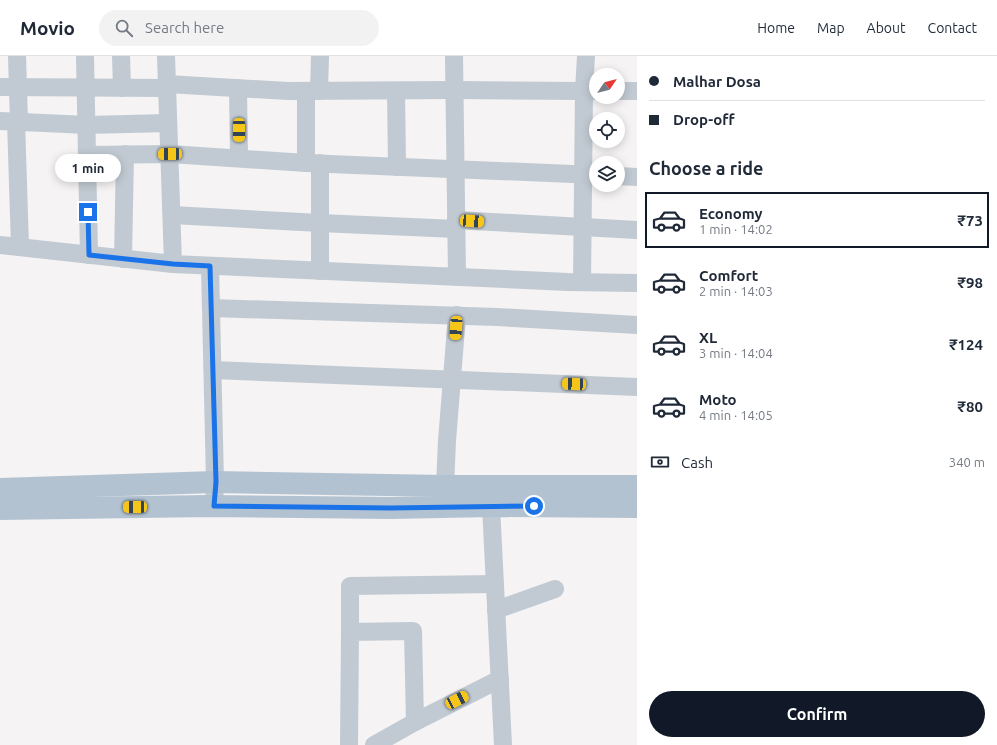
<!DOCTYPE html>
<meta charset="utf-8">
<style>
:root{--surface:#fff;--page:#f2f2f3;--text:#1f2937;--muted:#747a83;--line:#e0e1e3;--accent:#111827}
body{margin:0;font-family:Ubuntu,sans-serif;background:var(--page);color:var(--text);height:100vh;display:flex;flex-direction:column;font-size:15px;white-space:nowrap}
*{box-sizing:border-box;margin:0}
p{font-size:13px;color:var(--muted)}
.icon{flex:none;width:22px;height:22px;fill:none;stroke:currentColor;stroke-width:2;stroke-linecap:round;stroke-linejoin:round}
.map{position:relative;flex:1;overflow:hidden}
.details{display:flex;flex-direction:column;background:var(--surface);width:360px}
.details>*{flex:none}
.banner{display:grid;align-content:center;height:88px;padding:0 12px;background:var(--surface)}
.needle{width:26px;rotate:55deg}
.controls{position:absolute;left:589px;top:12px;display:grid;gap:8px}
.controls a{display:grid;place-items:center;width:36px;height:36px;border-radius:50%;background:var(--surface);box-shadow:0 2px 10px #0003;font-size:20px}
.end{position:absolute;width:18px;height:18px;margin:-9px;border:5px solid #1a73e8;background:#fff;box-shadow:0 0 0 2px #fff}
.from{border-radius:50%}
.bubble{position:absolute;height:28px;border-radius:14px;background:var(--surface);box-shadow:0 2px 10px #0003;font-size:13px;font-weight:700;line-height:28px;text-align:center}
.car{position:absolute;width:12px;height:24px;margin:-12px -6px;border-radius:5px;box-shadow:0 0 3px 1px #0007;background:linear-gradient(#f5c518 24%,#345 0 40%,#f5c518 0 76%,#345 0 86%,#f5c518 0)}
.banner b{display:flex;align-items:center;gap:14px;height:38px;font-size:15px}
.banner b+b{border-top:1px solid var(--line)}
.banner i{width:10px;height:10px;background:var(--text)}
ul{padding:0;list-style:none}
li{display:flex;align-items:center;gap:12px;height:56px;margin:0 8px 6px;padding:0 4px;border:2px solid transparent;border-radius:0px}
li div{flex:1}
li b{display:block;font-size:15px}
li em{font-style:normal;font-weight:700}
li.on{border-color:var(--accent)}
li>.icon{width:36px;height:36px;stroke-width:1.5}
h2{padding:0 12px;font-size:18px;line-height:48px}
.pay{display:flex;align-items:center;gap:10px;height:44px;padding:0 12px;font-size:15px}
.pay p{margin-inline-start:auto}
.primary-button{display:flex;gap:8px;margin-top:auto;padding:8px 12px}
.primary-button a{flex:1;height:46px;border-radius:24px;background:var(--accent);color:#fff;font-size:16px;font-weight:700;line-height:46px;text-align:center}
header{display:flex;align-items:center;gap:24px;box-sizing:border-box;height:56px;padding:0 20px;background:var(--surface);border-bottom:1px solid var(--line)}
header strong{font-size:19px}
nav{display:flex;gap:22px;margin-inline-start:auto;font-size:14px}
.search{width:280px;height:36px;background:var(--page);display:flex;align-items:center;gap:10px;box-sizing:border-box;padding:0 14px;border-radius:22px;color:var(--muted);font-size:15px}
main{display:flex;flex:1;min-height:0}
.map>svg:first-child{display:block}
.lines{fill:none;stroke-linecap:round;stroke-linejoin:round}
.minor{stroke:#c1cad2;stroke-width:18}
.major{stroke:#b3c2d1;stroke-width:22}
.route{stroke:#1a73e8;stroke-width:5}
</style>
<header>
<strong>Movio</strong>
<div class="search"><svg class="icon" aria-label="search" viewBox="0 0 24 24"><circle cx="10" cy="10" r="6"/><path d="M15 15l6 6"/></svg>Search here</div>
<nav><a>Home</a><a>Map</a><a>About</a><a>Contact</a></nav>
</header>
<main>
<div class="map">
<svg width="637" height="689" viewBox="0 0 637 689">
<rect width="100%" height="100%" fill="#f5f3f3"/>
<g class="lines">
<g class="minor">
<polyline points="17,0 19,66"/>
<polyline points="85,0 89,199"/>
<polyline points="121,0 122,32"/>
<polyline points="166,0 173,208 568,226 637,227"/>
<polyline points="454,0 457,221"/>
<polyline points="586,0 584,35 595,35"/>
<polyline points="167,28 288,35 454,34 584,35 582,226"/>
<polyline points="0,31 167,32"/>
<polyline points="238,32 239,102"/>
<polyline points="306,35 306,107"/>
<polyline points="319,35 320,0"/>
<polyline points="396,35 397,111"/>
<polyline points="618,35 637,35"/>
<polyline points="0,65 87,69 168,67"/>
<polyline points="16,65 20,191"/>
<polyline points="88,99 170,98 306,107 596,119"/>
<polyline points="320,107 320,215"/>
<polyline points="618,120 637,121"/>
<polyline points="172,159 320,167 456,173"/>
<polyline points="456,164 637,174"/>
<polyline points="0,189 173,208"/>
<polyline points="123,203 125,98"/>
<polyline points="210,210 215,426 214,450"/>
<polyline points="211,252 497,261 637,269"/>
<polyline points="213,314 637,331"/>
<polyline points="445,430 447,385 457,259"/>
<polyline points="493,436 491,450 503,689"/>
<polyline points="496,554 555,533"/>
<polyline points="350,576 350,530 495,528"/>
<polyline points="349,689 350,576 413,575 415,666"/>
<polyline points="374,689 415,666 500,623"/>
</g>
<g class="major">
<polyline points="0,433 215,426 445,430 637,430"/>
<polyline points="0,453 209,450 391,452 491,450 637,451"/>
</g>
</g>
<g class="lines">
<polyline class="route" points="88,156 89,199 173,208 210,210 216,426 214,450 391,452 534,450"/>
</g>
</svg>
<div class="controls">
<a><svg class="needle" viewBox="-14 -14 28 28"><path d="M0-13l5 13h-10z" fill="#e53935"/><path d="M0 13l5-13h-10z" fill="#747a83"/></svg></a>
<a><svg class="icon" aria-label="locate" viewBox="0 0 24 24"><circle cx="12" cy="12" r="6"/><path d="M12 2v4M12 18v4M2 12h4M18 12h4"/></svg></a>
<a><svg class="icon" aria-label="layers" viewBox="0 0 24 24"><path d="M12 4l9 5-9 5-9-5zM3 14l9 5 9-5"/></svg></a>
</div>
<i class="end from" style="left:534px;top:450px"></i>
<i class="end" style="left:88px;top:156px"></i>
<div class="bubble" style="left:55px;top:98px;width:66px">1 min</div>
<i class="car" style="left:239px;top:74px;rotate:180deg"></i>
<i class="car" style="left:170px;top:98px;rotate:269deg"></i>
<i class="car" style="left:472px;top:165px;rotate:94deg"></i>
<i class="car" style="left:456px;top:272px;rotate:184deg"></i>
<i class="car" style="left:574px;top:328px;rotate:272deg"></i>
<i class="car" style="left:135px;top:451px;rotate:270deg"></i>
<i class="car" style="left:457px;top:644px;rotate:63deg"></i>
</div>
<section class="details">
<div class="banner">
<b><i class="from"></i>Malhar Dosa</b>
<b><i></i>Drop-off</b>
</div>
<h2>Choose a ride</h2>
<ul>
<li class="on"><svg class="icon" aria-label="car" viewBox="0 0 24 24"><path d="M5 17H2v-5l4-1 3-4h7l3 4 3 1v5h-3M9 17h6M6 11h13"/><circle cx="7" cy="17" r="2"/><circle cx="17" cy="17" r="2"/></svg><div><b>Economy</b><p>1 min · 14:02</p></div><em>₹73</em></li>
<li><svg class="icon" aria-label="car" viewBox="0 0 24 24"><path d="M5 17H2v-5l4-1 3-4h7l3 4 3 1v5h-3M9 17h6M6 11h13"/><circle cx="7" cy="17" r="2"/><circle cx="17" cy="17" r="2"/></svg><div><b>Comfort</b><p>2 min · 14:03</p></div><em>₹98</em></li>
<li><svg class="icon" aria-label="car" viewBox="0 0 24 24"><path d="M5 17H2v-5l4-1 3-4h7l3 4 3 1v5h-3M9 17h6M6 11h13"/><circle cx="7" cy="17" r="2"/><circle cx="17" cy="17" r="2"/></svg><div><b>XL</b><p>3 min · 14:04</p></div><em>₹124</em></li>
<li><svg class="icon" aria-label="car" viewBox="0 0 24 24"><path d="M5 17H2v-5l4-1 3-4h7l3 4 3 1v5h-3M9 17h6M6 11h13"/><circle cx="7" cy="17" r="2"/><circle cx="17" cy="17" r="2"/></svg><div><b>Moto</b><p>4 min · 14:05</p></div><em>₹80</em></li>
</ul>
<div class="pay"><svg class="icon" aria-label="cash" viewBox="0 0 24 24"><path d="M3 7h18v10H3z"/><circle cx="12" cy="12" r="2"/></svg>Cash<p>340 m</p></div>
<div class="primary-button"><a>Confirm</a></div>
</section>
</main>
